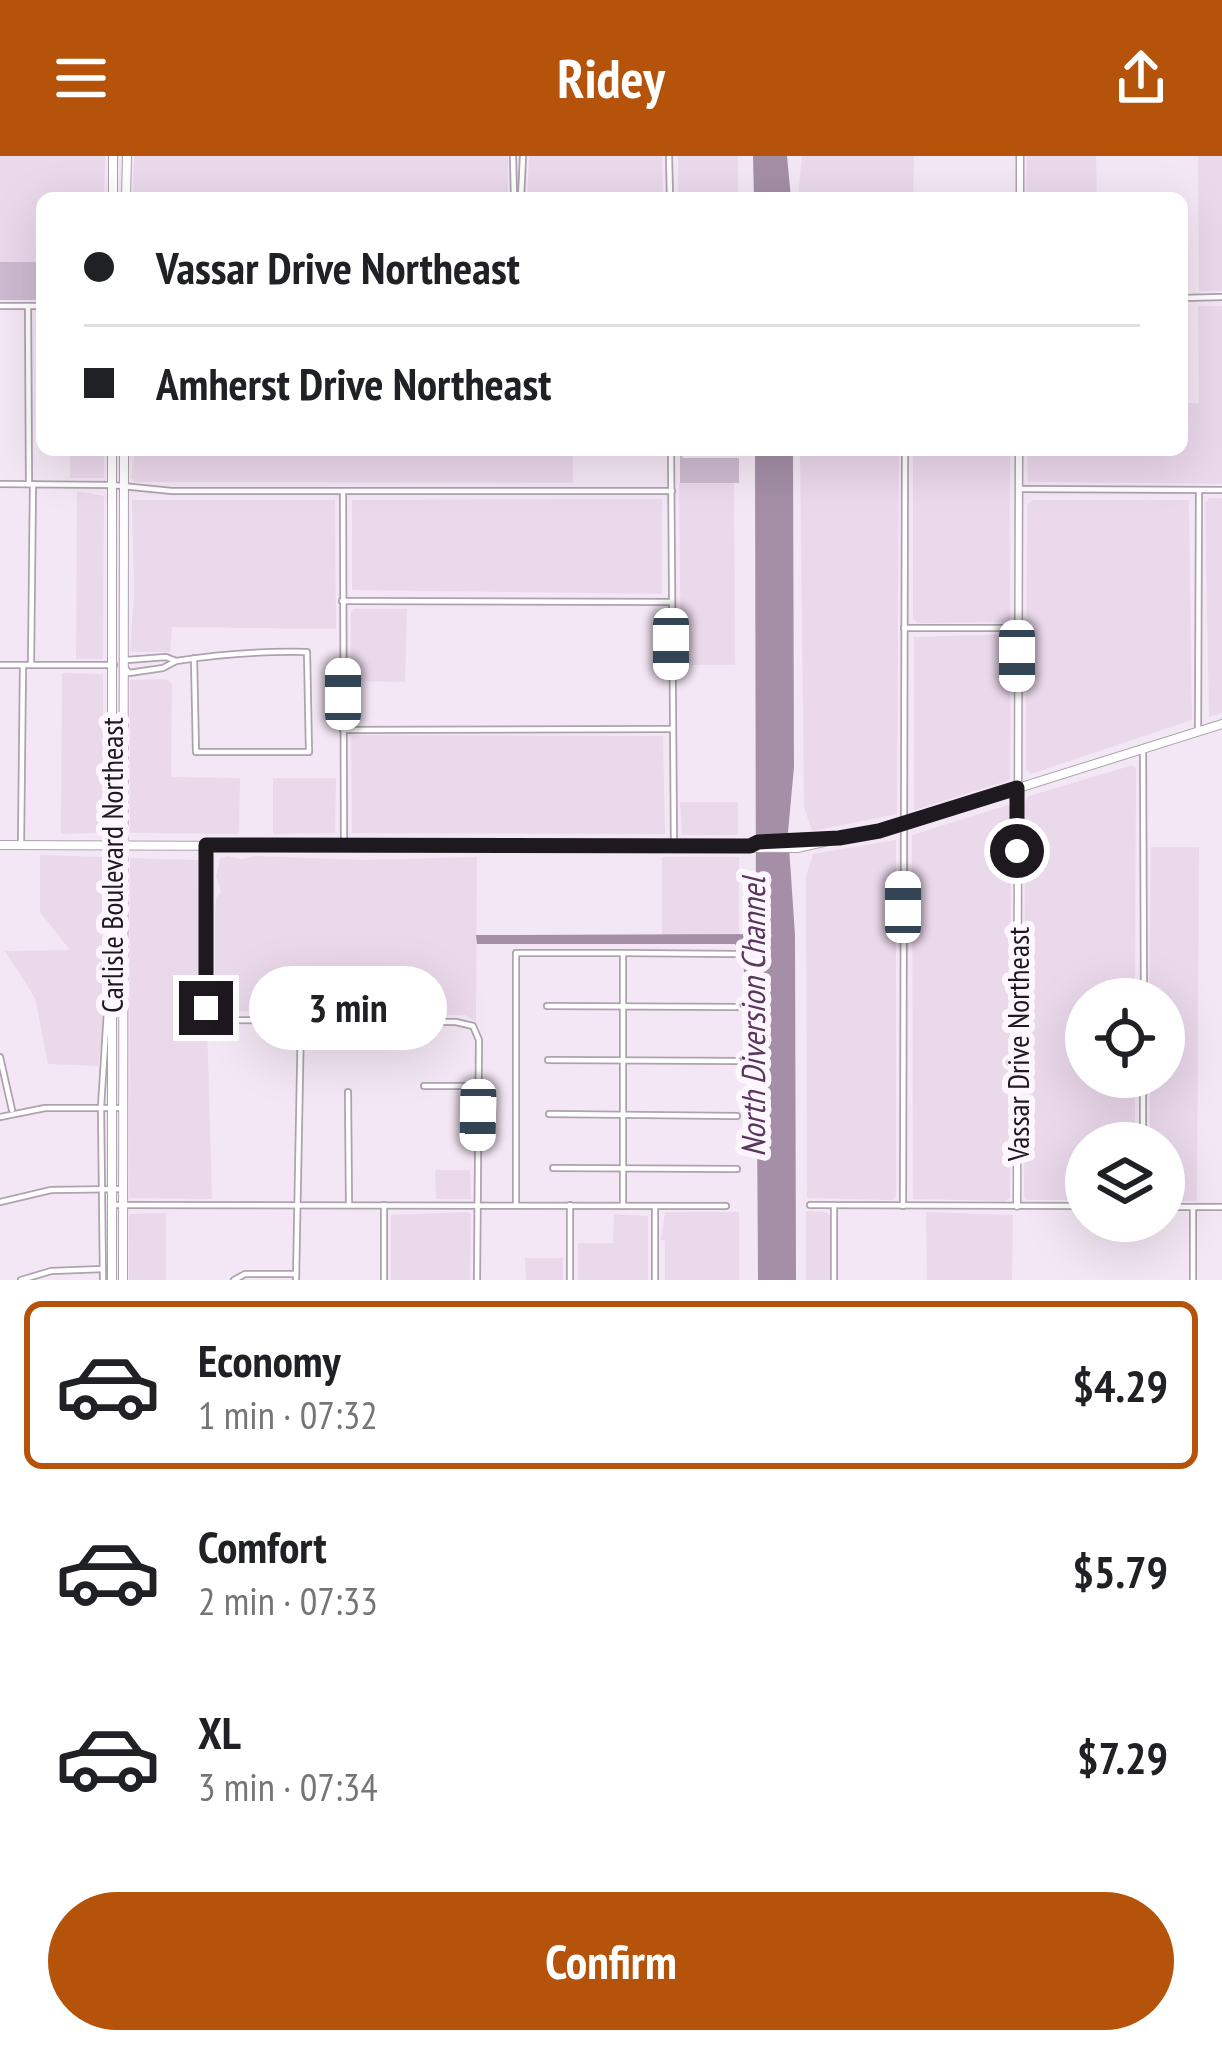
<!DOCTYPE html>
<meta charset="utf-8">
<style>
:root{--surface:#fff;--page:#f6f6f6;--text:#202124;--muted:#757577;--line:#e0e0e0;--accent:#b45309}
body{margin:0;font-family:"PT Sans Narrow",sans-serif;background:var(--page);color:var(--text);height:100vh;display:flex;flex-direction:column;font-size:45px;white-space:nowrap}
*{box-sizing:border-box;margin:0}
p{font-size:39px;color:var(--muted)}
.icon{flex:none;width:66px;height:66px;fill:none;stroke:currentColor;stroke-width:2;stroke-linecap:round;stroke-linejoin:round}
.map{position:relative;height:1124px;overflow:hidden}
.details{display:flex;flex-direction:column;background:var(--surface);flex:1}
.details>*{flex:none}
.banner{position:absolute;left:36px;top:36px;width:1152px;height:264px;border-radius:18px;box-shadow:0 12px 48px #0002;display:grid;align-content:center;height:264px;padding:0 48px;background:var(--surface)}
.fabs{position:absolute;left:1065px;top:822px;display:grid;gap:24px}
.fabs a{display:grid;place-items:center;width:120px;height:120px;border-radius:50%;background:var(--surface);box-shadow:0 12px 48px #0002;font-size:60px}
.end{position:absolute;width:54px;height:54px;margin:-27px;border:15px solid #1e191e;background:#fff;box-shadow:0 0 0 6px #fff}
.from{border-radius:50%}
.bubble{position:absolute;height:84px;border-radius:42px;background:var(--surface);box-shadow:0 12px 48px #0002;font-size:39px;font-weight:700;line-height:84px;text-align:center}
.car{position:absolute;width:36px;height:72px;margin:-36px -18px;border-radius:15px;box-shadow:0 0 9px 3px #0007;background:linear-gradient(#fff 24%,#345 0 40%,#fff 0 76%,#345 0 86%,#fff 0)}
.banner b{display:flex;align-items:center;gap:42px;height:114px;font-size:45px}
.banner b+b{border-top:3px solid var(--line)}
.banner i{width:30px;height:30px;background:var(--text)}
ul{padding:21px 0 0;list-style:none}
li{display:flex;align-items:center;gap:36px;height:168px;margin:0 24px 18px;padding:0 24px;border:6px solid transparent;border-radius:18px}
li div{flex:1}
li b{display:block;font-size:45px}
li em{font-style:normal;font-weight:700}
li.current{border-color:var(--accent)}
li>.icon{width:108px;height:108px;stroke-width:1.5}
.action{display:flex;gap:24px;margin-top:auto;padding:24px 48px}
.action a{flex:1;height:138px;border-radius:72px;background:var(--accent);color:#fff;font-size:48px;font-weight:700;line-height:138px;text-align:center}
header{display:flex;justify-content:space-between;align-items:center;height:156px;padding:0 48px;background:var(--accent);color:#fff;font-size:54px;font-weight:700}
.map>svg:first-child{display:block}
.built{fill:#ead8eb}
.green{fill:#cebad0}
.water{fill:#a48fa6}
.lines{fill:none;stroke-linecap:round;stroke-linejoin:round}
.stream{stroke:#a48fa6;stroke-width:3}
.minor-casing{stroke:#aea2af;stroke-width:8}
.tertiary-casing{stroke:#aea2af;stroke-width:9}
.secondary-casing{stroke:#aea2af;stroke-width:10}
.minor{stroke:#fff;stroke-width:4.5}
.tertiary{stroke:#fff;stroke-width:6}
.secondary{stroke:#fff;stroke-width:8}
.route{stroke:#1e191e;stroke-width:15}
.labels{text-anchor:middle;dominant-baseline:central;stroke-width:12;stroke-linejoin:round;paint-order:stroke}
.street-label{font-size:30px;fill:#1e191e;stroke:#fef6ff}
.water-label{font-size:33px;font-style:italic;fill:#57375a;stroke:#fef6ff}
</style>
<header><svg class="icon" aria-label="menu" viewBox="0 0 24 24"><path d="M4 6h16M4 12h16M4 18h16"/></svg>Ridey<svg class="icon" aria-label="share" viewBox="0 0 24 24"><path d="M12 15V3M7 8l5-5 5 5M5 13v7h14v-7"/></svg></header>
<div class="map">
<svg width="1222" height="1124" viewBox="0 0 1222 1124">
<rect width="100%" height="100%" fill="#f4e7f5"/>
<g class="built">
<polygon points="0,0 105,0 104,42 42,42 42,106 0,106"/>
<polygon points="134,0 508,0 508,42 133,42"/>
<polygon points="529,0 662,0 663,42 527,42"/>
<rect x="678" y="0" width="60" height="42"/>
<polygon points="802,0 914,0 913,42 798,42"/>
<polygon points="1027,0 1096,0 1097,42 1026,42"/>
<polygon points="1198,0 1222,0 1222,135 1199,135"/>
<polygon points="1198,150 1222,150 1222,328 1028,326 1027,294 1182,294 1182,247 1199,247"/>
<rect x="70" y="294" width="34" height="28"/>
<polygon points="135,294 573,294 573,327 135,326 131,322"/>
<polygon points="800,294 899,294 897,658 812,675 804,651"/>
<polygon points="913,294 1010,294 1010,466 918,467 913,462"/>
<polygon points="679,327 734,327 735,509 681,509"/>
<polygon points="77,335 104,340 103,503 76,503"/>
<polygon points="1209,342 1222,342 1222,557 1209,561 1205,347"/>
<polygon points="662,343 662,438 352,434 352,344"/>
<polygon points="132,344 335,344 336,473 172,471 170,496 130,496 134,438"/>
<polygon points="1033,344 1189,344 1192,564 1031,618 1026,612 1027,349"/>
<polygon points="354,453 407,453 405,526 351,525 351,456"/>
<polygon points="1011,478 1010,624 914,654 914,481"/>
<polygon points="62,517 103,518 103,677 61,678"/>
<polygon points="166,523 172,528 171,621 240,622 239,678 130,677 130,524"/>
<polygon points="351,579 663,580 665,678 352,677"/>
<polygon points="1133,609 1136,612 1135,843 1086,843 1086,921 1135,921 1135,987 1086,987 1086,1044 1027,1044 1024,1039 1025,646 1029,640"/>
<polygon points="273,622 336,622 335,677 273,678"/>
<polygon points="680,646 738,646 738,679 682,679"/>
<polygon points="1008,649 1011,652 1010,1042 1005,1045 913,1043 912,679"/>
<polygon points="896,684 896,1040 892,1044 807,1042 806,720 813,698"/>
<polygon points="1151,691 1199,691 1197,1045 1164,1045 1164,987 1150,987 1150,921 1164,921 1164,843 1149,843"/>
<polygon points="40,699 102,701 102,882 98,910 48,908 35,842 5,795 70,794 40,756"/>
<polygon points="227,700 242,703 255,700 363,704 477,701 476,866 465,859 220,855 215,851 215,761 216,742 221,736 216,720 220,703"/>
<polygon points="662,701 739,701 739,778 662,779"/>
<polygon points="130,702 198,704 200,858 207,867 212,1043 129,1042"/>
<polygon points="435,1014 470,1014 471,1043 436,1043"/>
<polygon points="806,1055 826,1056 832,1062 832,1124 806,1124"/>
<polygon points="466,1056 471,1058 470,1124 391,1124 391,1059"/>
<polygon points="665,1056 739,1056 739,1124 665,1124 665,1085 661,1084"/>
<polygon points="926,1056 1013,1059 1012,1124 927,1124"/>
<polygon points="166,1057 166,1124 129,1124 129,1058"/>
<polygon points="614,1058 648,1060 648,1124 578,1124 578,1087 613,1087"/>
<polygon points="525,1102 563,1102 563,1124 526,1124"/>
</g>
<g class="green">
<rect x="0" y="106" width="42" height="38"/>
<polygon points="680,297 683,302 739,302 739,327 680,327"/>
</g>
<g class="water">
<polygon points="753,0 787,0 791,42 754,42"/>
<polygon points="755,294 793,294 794,611 788,676 795,779 796,1124 758,1124 756,790 749,790 747,838 742,800 735,788 477,788 476,779 756,778"/>
</g>
<g class="lines">
<polyline class="stream" points="746,833 747,849"/>
<defs>
<g id="minor">
<polyline points="513,0 514,42"/>
<polyline points="669,0 670,42"/>
<polyline points="521,42 523,0"/>
<polyline points="1182,142 1222,141"/>
<polyline points="0,150 42,150"/>
<polyline points="28,150 29,328"/>
<polyline points="671,294 674,690"/>
<polyline points="0,328 112,329 172,335 672,335"/>
<polyline points="1019,333 1222,334"/>
<polyline points="343,335 344,689"/>
<polyline points="342,445 671,446"/>
<polyline points="904,472 1018,472"/>
<path d="M176,505c44,-7 87,-10 131,-9l2,100h-113l-2,-94"/>
<polyline points="31,508 33,328"/>
<polyline points="0,509 114,509"/>
<polyline points="125,512 129,517 163,512 176,505 166,501 127,504"/>
<polyline points="343,574 671,573"/>
<polyline points="1198,575 1199,334"/>
<polyline points="1143,593 1144,843"/>
<polyline points="21,689 23,509"/>
<polyline points="206,689 206,852 209,859 223,864 456,866 473,870 479,884 477,1124"/>
<polyline points="623,797 735,798"/>
<polyline points="547,850 737,851"/>
<polyline points="0,901 12,954"/>
<polyline points="548,904 738,905"/>
<polyline points="424,930 479,930"/>
<polyline points="348,936 349,1049"/>
<polyline points="549,958 737,960"/>
<polyline points="0,961 45,952 123,952"/>
<polyline points="1143,987 1143,921"/>
<polyline points="553,1012 737,1013"/>
<polyline points="0,1046 51,1034 123,1033"/>
<polyline points="112,1049 726,1050"/>
<polyline points="384,1049 384,1124"/>
<polyline points="516,1049 516,797 623,797 623,1050"/>
<polyline points="570,1049 570,1124"/>
<polyline points="810,1049 1086,1050"/>
<polyline points="655,1050 655,1124"/>
<polyline points="903,1050 905,294"/>
<polyline points="1164,1051 1222,1051"/>
<polyline points="21,1124 51,1115 103,1113"/>
<polyline points="103,1124 101,951 109,824"/>
<polyline points="234,1124 245,1118 296,1118"/>
<polyline points="296,1124 301,864"/>
<polyline points="834,1124 834,1050"/>
<polyline points="1193,1124 1193,1051"/>
</g>
<g id="tertiary">
<polyline points="1020,42 1020,0"/>
<polyline points="1017,1050 1019,294"/>
</g>
<g id="secondary">
<polyline points="113,42 113,0"/>
<polyline points="126,42 127,0"/>
<polyline points="112,294 112,1124"/>
<polyline points="0,689 797,692 904,668 1222,568"/>
<polyline points="751,689 837,682"/>
<polyline points="123,1124 124,294"/>
</g>
</defs>
<use href="#minor" class="minor-casing"/>
<use href="#tertiary" class="tertiary-casing"/>
<use href="#secondary" class="secondary-casing"/>
<use href="#minor" class="minor"/>
<use href="#tertiary" class="tertiary"/>
<use href="#secondary" class="secondary"/>
</g>
<g class="lines">
<polyline class="route" points="206,852 206,689 750,690 758,686 839,682 879,675 1017,632 1017,695"/>
</g>
<g class="labels">
<g class="street-label">
<text transform="translate(111 709) rotate(-90)">Carlisle Boulevard Northeast</text>
<text transform="translate(1017 888) rotate(-90)">Vassar Drive Northeast</text>
</g>
<g class="water-label">
<text transform="translate(752 861) rotate(-90)">North Diversion Channel</text>
</g>
</g>
</svg>
<div class="fabs">
<a><svg class="icon" aria-label="locate" viewBox="0 0 24 24"><circle cx="12" cy="12" r="6"/><path d="M12 2v4M12 18v4M2 12h4M18 12h4"/></svg></a>
<a><svg class="icon" aria-label="layers" viewBox="0 0 24 24"><path d="M12 4l9 5-9 5-9-5zM3 14l9 5 9-5"/></svg></a>
</div>
<i class="end from" style="left:1017px;top:695px"></i>
<i class="end" style="left:206px;top:852px"></i>
<div class="bubble" style="left:249px;top:810px;width:198px">3 min</div>
<i class="car" style="left:671px;top:488px;rotate:180deg"></i>
<i class="car" style="left:1017px;top:500px;rotate:180deg"></i>
<i class="car" style="left:343px;top:538px;rotate:0deg"></i>
<i class="car" style="left:903px;top:751px;rotate:0deg"></i>
<i class="car" style="left:478px;top:959px;rotate:181deg"></i>
<div class="banner">
<b><i class="from"></i>Vassar Drive Northeast</b>
<b><i></i>Amherst Drive Northeast</b>
</div>
</div>
<section class="details">
<ul>
<li class="current"><svg class="icon" aria-label="car" viewBox="0 0 24 24"><path d="M5 17H2v-5l4-1 3-4h7l3 4 3 1v5h-3M9 17h6M6 11h13"/><circle cx="7" cy="17" r="2"/><circle cx="17" cy="17" r="2"/></svg><div><b>Economy</b><p>1 min · 07:32</p></div><em>$4.29</em></li>
<li><svg class="icon" aria-label="car" viewBox="0 0 24 24"><path d="M5 17H2v-5l4-1 3-4h7l3 4 3 1v5h-3M9 17h6M6 11h13"/><circle cx="7" cy="17" r="2"/><circle cx="17" cy="17" r="2"/></svg><div><b>Comfort</b><p>2 min · 07:33</p></div><em>$5.79</em></li>
<li><svg class="icon" aria-label="car" viewBox="0 0 24 24"><path d="M5 17H2v-5l4-1 3-4h7l3 4 3 1v5h-3M9 17h6M6 11h13"/><circle cx="7" cy="17" r="2"/><circle cx="17" cy="17" r="2"/></svg><div><b>XL</b><p>3 min · 07:34</p></div><em>$7.29</em></li>
</ul>
<div class="action"><a>Confirm</a></div>
</section>
